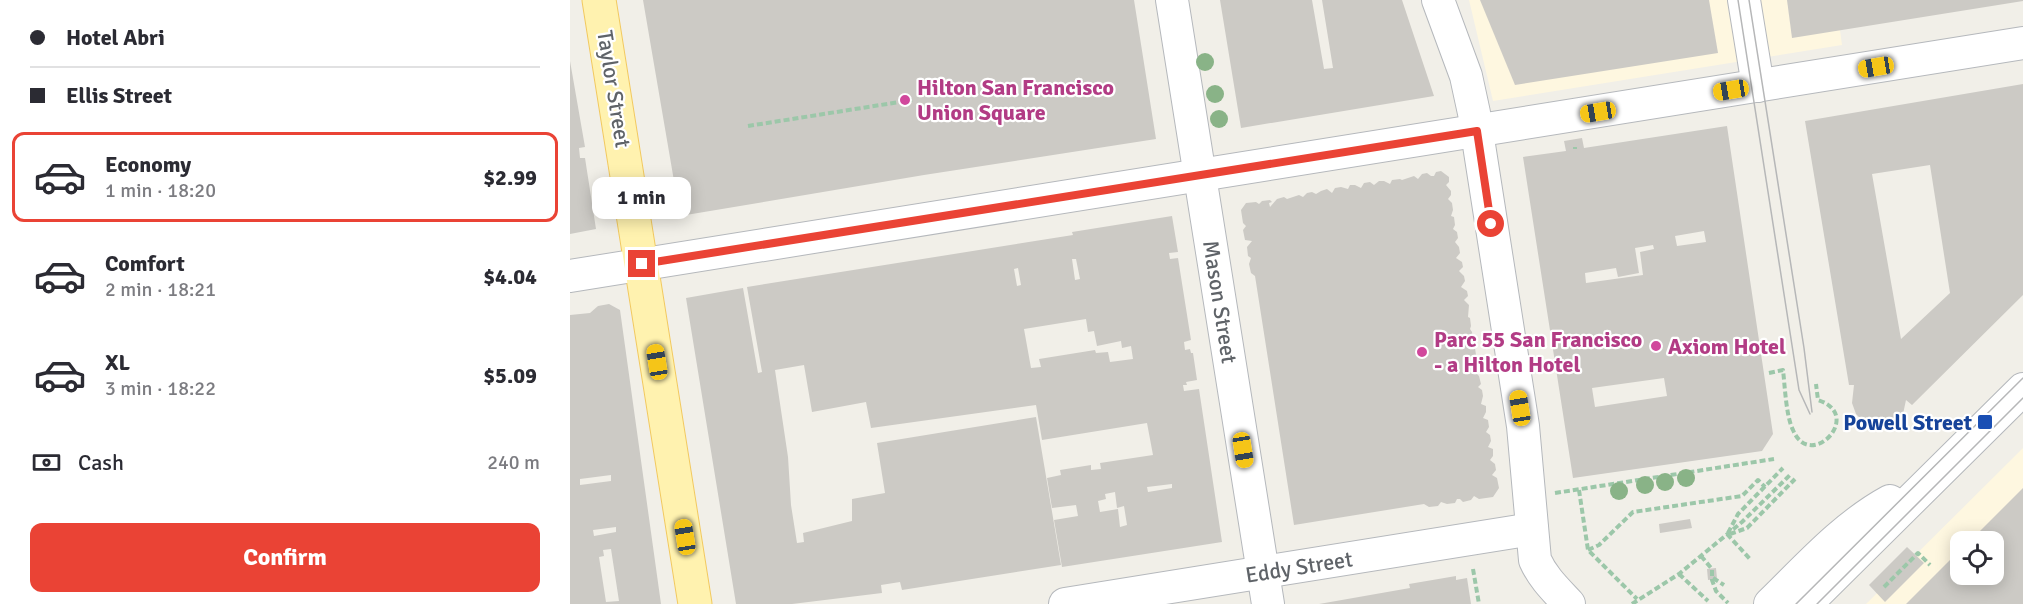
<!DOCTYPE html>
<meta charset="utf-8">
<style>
:root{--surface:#fff;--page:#f2f2f3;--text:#2b2b33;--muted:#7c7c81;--line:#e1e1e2;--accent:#ea4335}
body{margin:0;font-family:Signika,sans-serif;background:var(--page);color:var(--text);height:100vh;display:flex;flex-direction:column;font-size:22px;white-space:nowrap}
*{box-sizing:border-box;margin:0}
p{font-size:20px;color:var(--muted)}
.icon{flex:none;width:33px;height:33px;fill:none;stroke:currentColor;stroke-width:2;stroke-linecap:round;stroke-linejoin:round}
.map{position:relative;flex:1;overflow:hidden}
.sheet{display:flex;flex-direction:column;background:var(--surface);width:570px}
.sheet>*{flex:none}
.banner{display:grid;align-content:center;height:132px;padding:0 30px;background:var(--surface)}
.fabs{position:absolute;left:1380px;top:531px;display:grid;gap:12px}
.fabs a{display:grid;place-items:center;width:54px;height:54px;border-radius:12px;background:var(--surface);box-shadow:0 3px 15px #0003;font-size:30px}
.end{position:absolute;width:27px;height:27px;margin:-14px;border:8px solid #ea4335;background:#fff;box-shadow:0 0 0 3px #fff}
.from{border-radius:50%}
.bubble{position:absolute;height:42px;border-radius:12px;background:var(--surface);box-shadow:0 3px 15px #0003;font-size:20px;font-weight:700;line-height:42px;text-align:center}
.car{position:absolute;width:18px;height:36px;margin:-18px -9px;border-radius:8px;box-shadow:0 0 4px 2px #0007;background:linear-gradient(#f5c518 24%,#345 0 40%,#f5c518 0 76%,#345 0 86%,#f5c518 0)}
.banner b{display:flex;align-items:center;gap:21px;height:57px;font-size:22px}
.banner b+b{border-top:2px solid var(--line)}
.banner i{width:15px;height:15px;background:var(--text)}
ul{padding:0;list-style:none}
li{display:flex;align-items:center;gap:18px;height:90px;margin:0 12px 9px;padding:0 18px;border:3px solid transparent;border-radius:12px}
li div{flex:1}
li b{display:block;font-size:22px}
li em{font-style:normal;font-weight:700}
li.current{border-color:var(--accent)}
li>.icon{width:54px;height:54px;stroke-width:1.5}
.pay{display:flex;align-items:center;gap:15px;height:66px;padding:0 30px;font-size:22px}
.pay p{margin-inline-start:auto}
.action{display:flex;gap:12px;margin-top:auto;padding:12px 30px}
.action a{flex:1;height:69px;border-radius:12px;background:var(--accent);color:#fff;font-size:24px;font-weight:700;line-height:69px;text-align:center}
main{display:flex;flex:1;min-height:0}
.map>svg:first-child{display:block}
.commercial{fill:#fef7e0;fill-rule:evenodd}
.building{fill:#cccac5;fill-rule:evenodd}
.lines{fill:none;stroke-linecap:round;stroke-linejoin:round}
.minor-casing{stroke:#b5b8bc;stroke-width:34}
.major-casing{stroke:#f2c960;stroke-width:35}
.path{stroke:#9cc7a9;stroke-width:4;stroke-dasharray:6 3;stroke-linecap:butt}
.minor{stroke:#fff;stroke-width:32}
.major{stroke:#fff2af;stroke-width:33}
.tram{stroke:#b6b7b8;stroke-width:1.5}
.tree{fill:#89b387}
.route{stroke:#ea4335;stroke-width:8}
.hotel-dot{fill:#d1479c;stroke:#fff;stroke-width:2}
.transit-dot{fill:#1a4fb4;stroke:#fff;stroke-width:2}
.labels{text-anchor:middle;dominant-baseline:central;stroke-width:4.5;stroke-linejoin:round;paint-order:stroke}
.hotel-label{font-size:22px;font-weight:bold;fill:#b23c85;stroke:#fff;text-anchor:start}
.street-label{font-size:22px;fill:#5f6368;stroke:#fff}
.transit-label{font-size:22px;font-weight:bold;fill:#164399;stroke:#fff;text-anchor:end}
</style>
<main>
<section class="sheet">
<div class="banner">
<b><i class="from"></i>Hotel Abri</b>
<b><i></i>Ellis Street</b>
</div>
<ul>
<li class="current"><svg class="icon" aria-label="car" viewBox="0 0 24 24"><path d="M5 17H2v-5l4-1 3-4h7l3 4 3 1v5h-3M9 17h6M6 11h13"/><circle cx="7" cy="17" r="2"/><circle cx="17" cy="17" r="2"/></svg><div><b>Economy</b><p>1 min · 18:20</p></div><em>$2.99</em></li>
<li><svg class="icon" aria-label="car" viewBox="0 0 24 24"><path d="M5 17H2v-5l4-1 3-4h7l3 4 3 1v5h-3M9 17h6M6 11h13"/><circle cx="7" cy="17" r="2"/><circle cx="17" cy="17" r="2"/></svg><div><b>Comfort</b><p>2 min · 18:21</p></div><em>$4.04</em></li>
<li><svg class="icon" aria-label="car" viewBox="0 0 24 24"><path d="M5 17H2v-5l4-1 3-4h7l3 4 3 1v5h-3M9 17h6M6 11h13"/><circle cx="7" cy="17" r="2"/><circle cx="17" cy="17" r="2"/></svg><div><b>XL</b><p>3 min · 18:22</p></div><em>$5.09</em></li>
</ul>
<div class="pay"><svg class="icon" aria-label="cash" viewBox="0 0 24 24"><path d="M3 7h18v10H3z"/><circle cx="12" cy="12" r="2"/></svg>Cash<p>240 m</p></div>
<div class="action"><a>Confirm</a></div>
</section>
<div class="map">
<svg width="1453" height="604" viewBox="0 0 1453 604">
<rect width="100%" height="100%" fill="#f1efe8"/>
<g class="commercial">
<polygon points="899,0 1266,0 1272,45 923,101"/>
<path d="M1453,448v156h-157zM1390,542h34v32h-34z"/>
</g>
<g class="building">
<polygon points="73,0 564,0 586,139 354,175 110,216"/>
<polygon points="650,0 742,0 754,69 763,68 752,0 832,0 864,96 671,128"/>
<polygon points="910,0 1139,0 1148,53 945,85"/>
<polygon points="1217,0 1453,0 1453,1 1222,38"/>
<polygon points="0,61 15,147 9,148 10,158 15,158 26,229 0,234"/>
<path d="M1453,84v211l-111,110 -6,-5 -3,14 -7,8 -12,4 -19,-3 -9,-9 -4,-11 2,-18h-5l-44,-264zM1360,165l20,128 -49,46 -29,-165z"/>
<path d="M1157,126l46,308 -11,17 -189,27 -50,-321 43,-6 -2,-10 18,-3 2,10zM1134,231l2,11 -29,4 -2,-10zM1083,245l1,4 -14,3 3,23 -57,8 -1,-10 31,-5 2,9 21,-4 -4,-25zM1094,378l3,18 -72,11 -3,-19z"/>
<polygon points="871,171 879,177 879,182 876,185 881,191 881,195 878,199 882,203 883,210 881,216 884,217 885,225 883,229 887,232 888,238 885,242 889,247 890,253 886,258 892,262 893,267 889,271 894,276 895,281 891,287 897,291 898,296 894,300 899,305 898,317 900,318 901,326 900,329 902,332 903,341 901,344 905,348 906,355 904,358 907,362 908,370 906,373 909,376 911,384 908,387 912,390 913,396 911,404 916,406 916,412 913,418 918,420 919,427 916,432 920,435 921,441 918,447 923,449 923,456 920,460 925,464 926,470 922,475 927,478 929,488 923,497 909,499 904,496 901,500 893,502 890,499 887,499 885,503 877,504 871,502 868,506 859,507 854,504 724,525 685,276 681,273 679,264 681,258 678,256 677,247 682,241 675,240 673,230 676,226 673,223 671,210 676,203 686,202 689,204 692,201 700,200 702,202 699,203 700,207 707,199 714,197 717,199 729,195 733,197 737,193 742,192 746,194 751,191 757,189 762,193 765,188 771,187 778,189 780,185 785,185 791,188 794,183 800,182 804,185 809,181 814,181 820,184 822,180 830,179 832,180 844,176 848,179 852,174 857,173 861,176 864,176 866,172"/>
<path d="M602,216l6,36 -9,1 1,6 8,-1 13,82 -7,2 1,8 5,-1 1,4h2l4,27 -11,2 1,3h-4l1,6 15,-2 23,153 -160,25 -8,-47 24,-4 -2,-11 -24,3 -5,-30 14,-3 -1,-5 31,-5v5l10,-1 -1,-6 53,-8 -6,-32 -105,17 -6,-35 -165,23 -5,-26 -54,10 -8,-47 -29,5 13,87 3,48 6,38 7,-1 -1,-9 49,-12v-22l33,-6 -8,-50 159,-26 25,148 -159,25 -2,-8 -19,3 1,8 -90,11h-56l-50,-306 57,-10 15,85 4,-1 -15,-85 326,-52 -1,-3zM502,259h4l4,20 -5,1zM448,268l3,17 -4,1 -3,-17zM516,319l2,13 6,-1 3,15 24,-5 1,7 9,-2 2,13 -23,3 -2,-10 -12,1 -1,-3 -56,9 2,8 -10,1 -7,-39zM602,484v4l-24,4 -1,-5zM545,492l2,16 7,-2 3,19 -7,2 -2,-18 -18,3 -2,-11 8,-2 -1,-5z"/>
<path d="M39,304l11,6 41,294h-91v-289l20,-2 8,-7zM41,475v6l-31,4v-6zM46,527v5l-22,4 -1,-6zM41,549l8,52 -13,1 -7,-45 5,-1 -1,-6z"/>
<polygon points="1453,488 1453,604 1336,604 1390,550 1390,574 1424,574 1424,542 1399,542"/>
<polygon points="1120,519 1122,528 1090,533 1089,524"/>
<polygon points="1337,547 1354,563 1315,602 1299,585"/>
<polygon points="1146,568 1147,579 1138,580 1137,569"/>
<polygon points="886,576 886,580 897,578 901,604 749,604 840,588 839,584"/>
</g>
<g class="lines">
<defs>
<g id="minor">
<polyline points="602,0 698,604"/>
<path d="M868,0l28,76 8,37 49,313 12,134c8,18 21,30 34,44"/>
<polyline points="1174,0 1188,86"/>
<polyline points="0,276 1453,43"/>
<polyline points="495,604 962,529"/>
<path d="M1200,604c37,-36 74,-78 120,-103"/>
<polyline points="1236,604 1453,389"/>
</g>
<polyline id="major" points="29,0 125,604"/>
</defs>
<use href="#minor" class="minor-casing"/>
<use href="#major" class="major-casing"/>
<g class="path">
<polyline points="178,126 342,100"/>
<polyline points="1005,147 1005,149"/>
<path d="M1199,373l14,-3c2,17 3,46 10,60 17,42 72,-15 25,-30l-2,-16"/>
<polyline points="1009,490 1018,550 1067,599"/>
<polyline points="985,493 1204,459"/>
<polyline points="1158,533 1168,514 1213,468"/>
<polyline points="1157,534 1180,559"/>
<polyline points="1160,534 1177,528 1225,479"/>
<polyline points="1018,550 1029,545 1063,512 1172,496 1188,480 1195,487"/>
<polyline points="1131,556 1142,569 1142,580 1146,591 1158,603"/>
<polyline points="903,569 909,604"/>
<polyline points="1109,574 1138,601"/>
<polyline points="1143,578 1154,585"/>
<polyline points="1314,587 1348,553 1360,565"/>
<polyline points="1062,604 1109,574 1172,522 1220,475"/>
</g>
<use href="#minor" class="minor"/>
<use href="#major" class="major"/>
<g class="tram">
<polyline points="1168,0 1229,390 1240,414"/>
<polyline points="1179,0 1234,348 1242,412"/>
<polyline points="1226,604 1453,378"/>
<polyline points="1247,604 1453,398"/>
</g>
</g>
<g class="tree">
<circle cx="635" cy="62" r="9"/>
<circle cx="645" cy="94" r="9"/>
<circle cx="649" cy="119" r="9"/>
<circle cx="1116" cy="478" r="9"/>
<circle cx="1095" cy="482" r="9"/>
<circle cx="1075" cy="485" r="9"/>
<circle cx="1049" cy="491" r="9"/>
</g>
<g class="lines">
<polyline class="route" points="72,264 907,131 921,224"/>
</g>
<g class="hotel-dot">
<circle cx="335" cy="100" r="6"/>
<circle cx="1086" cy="346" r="6"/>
<circle cx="852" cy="352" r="6"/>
</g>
<rect class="transit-dot" x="1407" y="414" width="16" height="16" rx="3"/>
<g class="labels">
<g class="hotel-label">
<text x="347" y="87">Hilton San Francisco<tspan x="347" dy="25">Union Square</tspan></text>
<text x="864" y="339">Parc 55 San Francisco<tspan x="864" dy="25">- a Hilton Hotel</tspan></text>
<text x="1098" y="346">Axiom Hotel</text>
</g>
<g class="street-label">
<text transform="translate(44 89) rotate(81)">Taylor Street</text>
<text transform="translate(650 302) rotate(81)">Mason Street</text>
<text transform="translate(729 567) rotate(-9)">Eddy Street</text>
</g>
<g class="transit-label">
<text x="1402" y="422">Powell Street</text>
</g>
</g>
</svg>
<div class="fabs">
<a><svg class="icon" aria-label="locate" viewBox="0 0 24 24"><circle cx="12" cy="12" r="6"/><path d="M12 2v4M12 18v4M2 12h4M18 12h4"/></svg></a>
</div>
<i class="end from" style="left:921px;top:224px"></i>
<i class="end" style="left:72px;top:264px"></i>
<div class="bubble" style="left:22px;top:177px;width:99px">1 min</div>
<i class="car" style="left:1306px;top:67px;rotate:261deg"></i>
<i class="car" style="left:1161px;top:90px;rotate:261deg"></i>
<i class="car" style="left:1028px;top:112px;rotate:261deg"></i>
<i class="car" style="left:87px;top:362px;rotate:351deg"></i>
<i class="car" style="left:950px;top:408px;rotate:351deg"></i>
<i class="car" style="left:673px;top:450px;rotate:171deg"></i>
<i class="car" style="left:115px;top:537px;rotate:351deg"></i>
</div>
</main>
